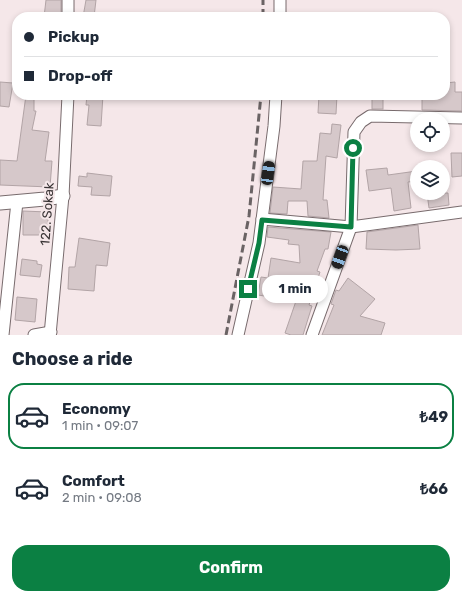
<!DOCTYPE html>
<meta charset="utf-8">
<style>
:root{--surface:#fff;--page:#f2f2f3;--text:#1f2937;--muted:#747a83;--line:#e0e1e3;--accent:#0b8043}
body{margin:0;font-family:Rubik,sans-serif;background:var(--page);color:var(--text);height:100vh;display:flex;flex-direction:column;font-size:15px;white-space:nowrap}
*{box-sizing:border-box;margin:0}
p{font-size:13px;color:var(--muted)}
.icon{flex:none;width:22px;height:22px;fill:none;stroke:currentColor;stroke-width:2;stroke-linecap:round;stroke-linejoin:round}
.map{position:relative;height:335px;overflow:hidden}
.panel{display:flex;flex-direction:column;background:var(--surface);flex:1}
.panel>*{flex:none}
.hud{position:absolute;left:12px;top:12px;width:438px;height:88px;border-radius:16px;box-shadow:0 2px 6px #0003;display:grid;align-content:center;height:88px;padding:0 12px;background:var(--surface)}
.buttons{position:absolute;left:410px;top:112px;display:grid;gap:8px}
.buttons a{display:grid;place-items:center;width:40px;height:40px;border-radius:50%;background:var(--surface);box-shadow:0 2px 6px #0003;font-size:20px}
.end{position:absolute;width:18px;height:18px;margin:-9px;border:5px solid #0b8043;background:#fff;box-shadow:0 0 0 2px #fff}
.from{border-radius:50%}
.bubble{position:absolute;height:28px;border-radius:14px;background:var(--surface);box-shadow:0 2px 6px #0003;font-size:13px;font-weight:700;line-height:28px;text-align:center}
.car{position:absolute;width:12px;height:24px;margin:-12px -6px;border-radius:5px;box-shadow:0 0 3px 1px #0007;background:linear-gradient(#222 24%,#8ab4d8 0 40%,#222 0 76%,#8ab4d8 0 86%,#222 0)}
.hud b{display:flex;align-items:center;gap:14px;height:38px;font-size:15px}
.hud b+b{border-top:1px solid var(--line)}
.hud i{width:10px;height:10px;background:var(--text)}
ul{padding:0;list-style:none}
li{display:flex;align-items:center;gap:12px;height:66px;margin:0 8px 6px;padding:0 4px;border:2px solid transparent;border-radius:16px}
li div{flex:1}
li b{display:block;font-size:15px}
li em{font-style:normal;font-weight:700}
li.selected{border-color:var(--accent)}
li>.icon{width:36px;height:36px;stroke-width:1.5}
h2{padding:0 12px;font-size:18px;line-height:48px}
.cta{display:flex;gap:8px;margin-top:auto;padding:8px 12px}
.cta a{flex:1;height:46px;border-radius:16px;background:var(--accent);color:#fff;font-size:16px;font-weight:700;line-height:46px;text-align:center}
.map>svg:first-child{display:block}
.building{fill:#d6c8ca;stroke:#b2a4a6}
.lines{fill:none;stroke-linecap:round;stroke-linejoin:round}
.minor-casing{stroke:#786b6d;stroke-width:13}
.tertiary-casing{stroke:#786b6d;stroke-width:15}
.minor{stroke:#fff;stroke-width:11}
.tertiary{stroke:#fff;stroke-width:13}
.rail{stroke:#6a6364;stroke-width:3;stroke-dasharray:8 4;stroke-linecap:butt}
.route{stroke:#0b8043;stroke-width:5}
.labels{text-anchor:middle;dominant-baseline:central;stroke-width:4;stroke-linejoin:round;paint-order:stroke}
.street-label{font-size:13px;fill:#3a3536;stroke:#f5e7e9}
</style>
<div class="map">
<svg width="462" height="335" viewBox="0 0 462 335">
<rect width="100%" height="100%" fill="#f5e7e9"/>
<g class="building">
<polygon points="46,0 61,0 61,17 44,17"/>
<polygon points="86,0 96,0 94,17 83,17"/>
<polygon points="0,82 13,83 9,107 0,106"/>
<polygon points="455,82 455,92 462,92 462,111 422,110 422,95 445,95 445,83"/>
<polygon points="26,95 34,95 34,111 36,111 32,130 49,132 45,161 52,161 50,187 0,185 0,160 17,161"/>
<polygon points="87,95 103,95 101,126 87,125 89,105 86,105"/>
<polygon points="319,95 337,95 336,114 318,113"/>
<rect x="372" y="95" width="11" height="14"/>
<polygon points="332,124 341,125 337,158 326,156 323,200 327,200 329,218 308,216 307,201 288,201 287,214 270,213 273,187 301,189 303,161 317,161 320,133 331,134"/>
<polygon points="451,153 462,153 462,176 452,177"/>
<polygon points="387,168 388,175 417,171 417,181 408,182 411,208 394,211 391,188 369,191 366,170"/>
<polygon points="87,173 112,176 110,196 91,195 92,187 78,186 79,176 87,177"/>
<polygon points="427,193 448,193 449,205 429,208"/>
<polygon points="23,211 48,212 48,235 23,235"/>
<polygon points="418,225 420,249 396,250 366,249 367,232"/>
<polygon points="268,227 331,232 328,249 325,249 317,271 320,272 309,305 312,306 303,335 291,335 285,333 296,301 258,295 261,277 268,278 271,258 300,263 299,245 288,244 289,240 267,237"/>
<polygon points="79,238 110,243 107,266 96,265 94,291 68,289 69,267 75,267"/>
<polygon points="22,259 37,261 37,264 42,265 40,277 20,275"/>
<polygon points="348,278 375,299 360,316 385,323 381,335 322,335 334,305 331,304 336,290 339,291"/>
<polygon points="17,297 37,299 35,322 15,320"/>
</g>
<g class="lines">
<defs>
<g id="minor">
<polyline points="68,0 68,17"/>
<polyline points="280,0 280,17"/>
<polyline points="262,219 351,227 462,212"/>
<polyline points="3,335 17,202"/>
<polyline points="34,335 51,332"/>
<polyline points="50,335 63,196 68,95"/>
<polyline points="238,335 259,243 274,126 276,95"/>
<polyline points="312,335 351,227 354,132 361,122 370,116 462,118"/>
</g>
<polyline id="tertiary" points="0,203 45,199 63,196"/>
</defs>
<use href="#minor" class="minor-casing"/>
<use href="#tertiary" class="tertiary-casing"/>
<use href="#minor" class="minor"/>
<use href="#tertiary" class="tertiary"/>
<g class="rail">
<polyline points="263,17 263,0"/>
<polyline points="226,335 249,216 261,95"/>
</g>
</g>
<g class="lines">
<polyline class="route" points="248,289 259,243 262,220 351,227 353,148"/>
</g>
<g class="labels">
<g class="street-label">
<text transform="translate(47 214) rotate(-86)">122. Sokak</text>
</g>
</g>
</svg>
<div class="buttons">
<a><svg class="icon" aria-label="locate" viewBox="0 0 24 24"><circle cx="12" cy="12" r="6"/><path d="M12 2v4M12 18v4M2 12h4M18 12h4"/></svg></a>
<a><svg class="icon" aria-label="layers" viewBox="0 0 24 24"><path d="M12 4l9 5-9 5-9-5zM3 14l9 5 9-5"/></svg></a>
</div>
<i class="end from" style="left:353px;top:148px"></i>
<i class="end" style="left:248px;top:289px"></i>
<div class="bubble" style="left:262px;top:275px;width:66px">1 min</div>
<i class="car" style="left:268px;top:173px;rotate:8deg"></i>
<i class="car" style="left:340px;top:257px;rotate:200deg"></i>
<div class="hud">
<b><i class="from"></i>Pickup</b>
<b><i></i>Drop-off</b>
</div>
</div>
<section class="panel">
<h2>Choose a ride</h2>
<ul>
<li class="selected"><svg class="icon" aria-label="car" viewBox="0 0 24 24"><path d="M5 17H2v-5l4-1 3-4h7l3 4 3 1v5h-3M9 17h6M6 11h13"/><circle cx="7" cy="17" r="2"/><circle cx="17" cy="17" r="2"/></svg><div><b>Economy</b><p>1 min · 09:07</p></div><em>₺49</em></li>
<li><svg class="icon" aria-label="car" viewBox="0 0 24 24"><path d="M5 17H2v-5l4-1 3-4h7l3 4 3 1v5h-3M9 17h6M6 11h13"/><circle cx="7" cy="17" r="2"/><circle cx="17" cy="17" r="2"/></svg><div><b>Comfort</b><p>2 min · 09:08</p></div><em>₺66</em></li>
</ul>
<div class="cta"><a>Confirm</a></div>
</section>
